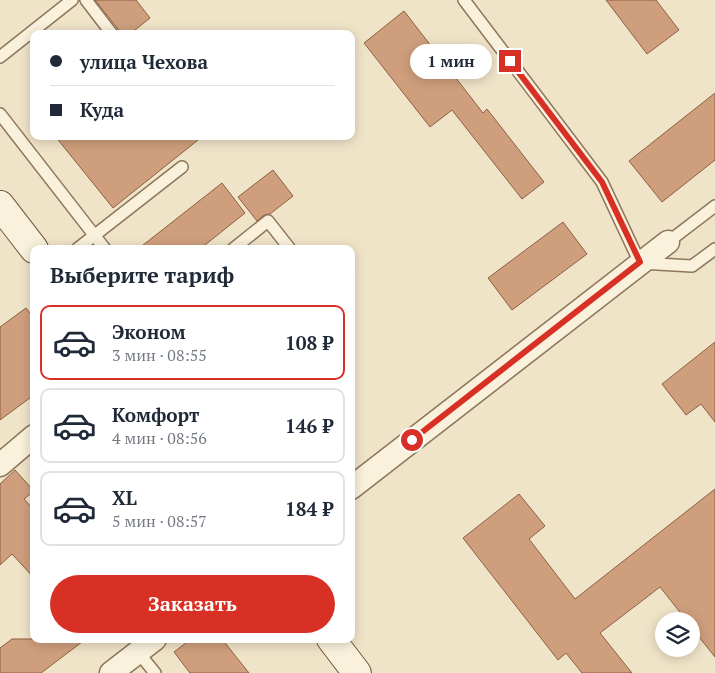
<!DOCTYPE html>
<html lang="ru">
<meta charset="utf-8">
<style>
:root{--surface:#fff;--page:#f6f6f7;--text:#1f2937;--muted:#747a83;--line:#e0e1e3;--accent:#d93025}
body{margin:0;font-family:"PT Serif",serif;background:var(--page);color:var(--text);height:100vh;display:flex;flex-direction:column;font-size:19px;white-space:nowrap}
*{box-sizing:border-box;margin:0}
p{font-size:16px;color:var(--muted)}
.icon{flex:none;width:28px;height:28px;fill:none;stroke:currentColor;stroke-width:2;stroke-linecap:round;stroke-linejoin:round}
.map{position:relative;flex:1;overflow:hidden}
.side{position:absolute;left:30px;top:245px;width:325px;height:398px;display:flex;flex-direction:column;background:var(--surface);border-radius:10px;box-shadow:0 2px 12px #0003}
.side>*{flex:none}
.guide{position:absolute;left:30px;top:30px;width:325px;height:110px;border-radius:10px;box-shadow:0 2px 12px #0003;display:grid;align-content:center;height:110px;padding:0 20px;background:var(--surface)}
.controls{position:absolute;left:655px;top:612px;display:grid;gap:10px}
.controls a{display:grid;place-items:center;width:45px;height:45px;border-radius:50%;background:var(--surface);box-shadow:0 2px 12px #0003;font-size:25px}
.end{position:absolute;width:22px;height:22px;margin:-11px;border:6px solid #d93025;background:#fff;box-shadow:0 0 0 2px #fff}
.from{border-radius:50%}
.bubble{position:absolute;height:35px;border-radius:18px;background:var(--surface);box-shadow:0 2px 12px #0003;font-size:16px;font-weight:700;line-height:35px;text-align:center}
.guide b{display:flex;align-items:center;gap:18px;height:48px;font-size:19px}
.guide b+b{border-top:1px solid var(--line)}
.guide i{width:12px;height:12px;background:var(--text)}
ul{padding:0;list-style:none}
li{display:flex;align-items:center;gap:15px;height:75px;margin:0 10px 8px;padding:0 10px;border:2px solid var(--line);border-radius:10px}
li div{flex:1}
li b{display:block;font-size:19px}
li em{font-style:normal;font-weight:700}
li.current{border-color:var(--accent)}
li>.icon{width:45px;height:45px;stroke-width:1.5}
h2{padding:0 20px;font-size:22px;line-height:60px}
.primary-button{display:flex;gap:10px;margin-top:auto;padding:10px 20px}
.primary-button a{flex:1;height:58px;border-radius:30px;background:var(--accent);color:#fff;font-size:20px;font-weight:700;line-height:58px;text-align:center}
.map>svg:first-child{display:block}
.building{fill:#cf9f7d;stroke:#8d5f41}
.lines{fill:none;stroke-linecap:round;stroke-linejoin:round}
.lane-casing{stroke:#8d765c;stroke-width:14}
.street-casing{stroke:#8d765c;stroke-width:25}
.secondary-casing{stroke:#6f573f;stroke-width:30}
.lane{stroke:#faf1dc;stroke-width:11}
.street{stroke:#faf1dc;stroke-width:22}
.secondary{stroke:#faf1dc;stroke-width:28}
.route{stroke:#d93025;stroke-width:6}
</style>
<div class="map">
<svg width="715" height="673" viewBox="0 0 715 673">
<rect width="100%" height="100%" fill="#f0e4c8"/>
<g class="building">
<polygon points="95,0 136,0 150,18 130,34 119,34 118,29"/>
<polygon points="606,0 656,0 679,30 647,54"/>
<polygon points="404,11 483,113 487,109 544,182 522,199 452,110 430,127 364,43"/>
<polygon points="715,93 715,160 662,202 629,161"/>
<polygon points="55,136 203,136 113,208"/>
<polygon points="273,170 293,196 270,214 264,215 257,221 238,197"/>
<polygon points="222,183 245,213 200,249 138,249"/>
<polygon points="563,222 587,254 512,310 488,278"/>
<polygon points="26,308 34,318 34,395 0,420 0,327"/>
<polygon points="715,342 715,422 701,404 686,415 662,384"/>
<polygon points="15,470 34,491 24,499 34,510 34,578 12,554 0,565 0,484"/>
<polygon points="715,489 715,657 691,627 691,621 687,621 660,587 600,633 632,673 582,673 566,653 558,660 463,538 519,494 545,526 529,539 575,599"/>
<polygon points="12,639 86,639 41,673 0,673 0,648"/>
<polygon points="191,639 222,639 249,673 190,673 174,652"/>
</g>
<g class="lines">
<defs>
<g id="lane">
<polyline points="86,0 112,34"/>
<polyline points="464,0 602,182 640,263 692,266 715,249"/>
<polyline points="0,57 72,0"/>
<polyline points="0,114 105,249"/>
<polyline points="668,242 715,206"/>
<polyline points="77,249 182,167"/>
<polyline points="233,249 268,221 290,249"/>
<polyline points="138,652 155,673"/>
</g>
<g id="street">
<polyline points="0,465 34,436"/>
<polyline points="351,488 668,242"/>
<polyline points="111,673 155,639"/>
</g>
<g id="secondary">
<polyline points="0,205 34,249"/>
<polyline points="331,639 357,673"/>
</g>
</defs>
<use href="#lane" class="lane-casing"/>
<use href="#street" class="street-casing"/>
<use href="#secondary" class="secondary-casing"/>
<use href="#lane" class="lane"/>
<use href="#street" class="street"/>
<use href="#secondary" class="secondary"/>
</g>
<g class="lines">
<polyline class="route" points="412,440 640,262 602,182 510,61"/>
</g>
</svg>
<div class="controls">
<a><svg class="icon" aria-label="layers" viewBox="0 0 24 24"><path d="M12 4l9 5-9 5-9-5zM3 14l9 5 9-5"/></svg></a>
</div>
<i class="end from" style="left:412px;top:440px"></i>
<i class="end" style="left:510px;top:61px"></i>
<div class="bubble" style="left:410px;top:44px;width:82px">1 мин</div>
<div class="guide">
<b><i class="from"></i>улица Чехова</b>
<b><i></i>Куда</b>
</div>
<section class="side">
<h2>Выберите тариф</h2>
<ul>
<li class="current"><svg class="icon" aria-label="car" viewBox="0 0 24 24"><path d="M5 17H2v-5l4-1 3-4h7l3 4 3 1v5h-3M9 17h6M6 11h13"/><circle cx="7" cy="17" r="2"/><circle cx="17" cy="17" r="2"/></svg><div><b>Эконом</b><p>3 мин · 08:55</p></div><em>108 ₽</em></li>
<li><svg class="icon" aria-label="car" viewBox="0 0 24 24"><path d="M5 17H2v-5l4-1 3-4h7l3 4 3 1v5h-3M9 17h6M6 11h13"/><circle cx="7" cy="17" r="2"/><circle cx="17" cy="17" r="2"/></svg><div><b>Комфорт</b><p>4 мин · 08:56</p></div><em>146 ₽</em></li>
<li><svg class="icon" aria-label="car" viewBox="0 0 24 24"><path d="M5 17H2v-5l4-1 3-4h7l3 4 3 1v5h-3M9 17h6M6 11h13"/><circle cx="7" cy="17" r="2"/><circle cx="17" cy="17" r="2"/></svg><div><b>XL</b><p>5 мин · 08:57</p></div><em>184 ₽</em></li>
</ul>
<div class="primary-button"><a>Заказать</a></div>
</section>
</div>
